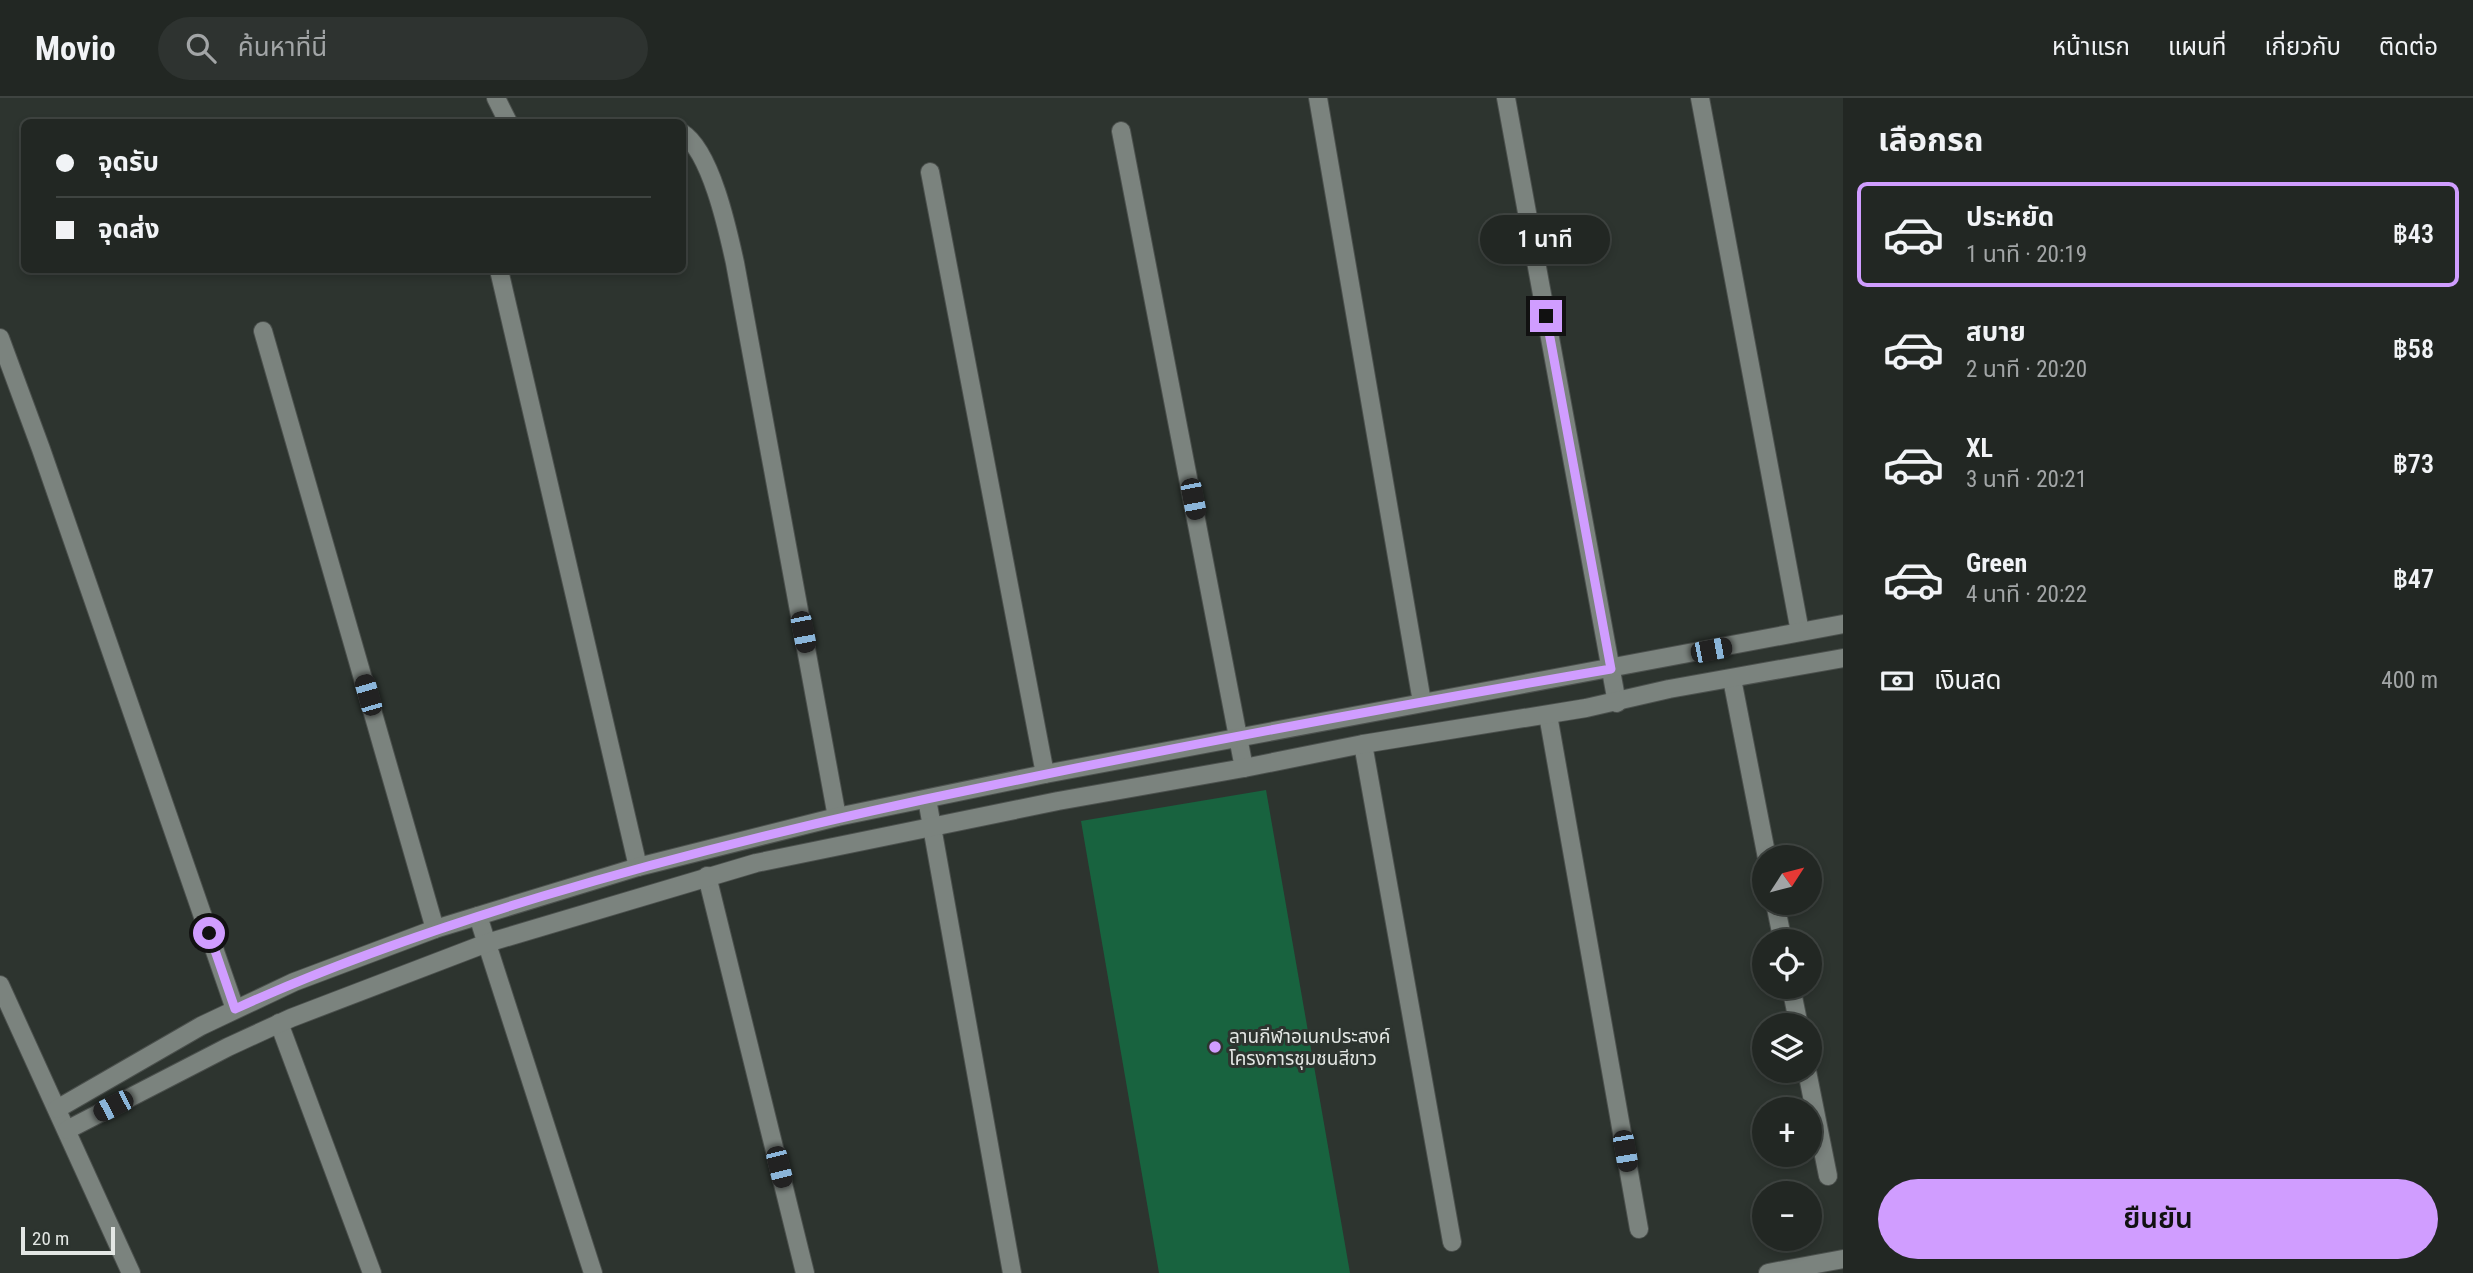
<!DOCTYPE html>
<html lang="th">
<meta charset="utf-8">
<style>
:root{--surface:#222723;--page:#2e3330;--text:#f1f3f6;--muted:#a2a5a6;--line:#3f4441;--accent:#d09dff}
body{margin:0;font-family:"Roboto Condensed","Noto Sans Thai",sans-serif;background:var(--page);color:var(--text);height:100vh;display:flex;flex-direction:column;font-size:26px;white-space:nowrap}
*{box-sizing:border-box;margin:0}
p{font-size:23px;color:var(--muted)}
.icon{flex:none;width:38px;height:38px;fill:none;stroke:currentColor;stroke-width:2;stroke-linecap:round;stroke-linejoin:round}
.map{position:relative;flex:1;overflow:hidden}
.side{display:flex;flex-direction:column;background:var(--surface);width:630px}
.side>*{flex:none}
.banner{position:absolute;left:21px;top:21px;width:665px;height:154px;border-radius:10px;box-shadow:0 4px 10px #0003,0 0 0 2px var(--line);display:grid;align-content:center;height:154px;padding:0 35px;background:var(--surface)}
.needle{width:46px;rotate:54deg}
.buttons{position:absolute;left:1752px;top:747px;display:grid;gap:14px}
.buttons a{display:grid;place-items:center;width:70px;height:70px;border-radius:50%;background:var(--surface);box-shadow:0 4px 10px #0003,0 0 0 2px var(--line);font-size:35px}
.scale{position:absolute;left:21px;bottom:18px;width:94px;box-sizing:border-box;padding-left:7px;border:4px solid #e3e7e4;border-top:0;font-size:19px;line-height:24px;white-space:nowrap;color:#e3e7e4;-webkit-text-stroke:5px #2d342f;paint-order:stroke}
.end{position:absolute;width:32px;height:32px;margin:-16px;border:9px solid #d09dff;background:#111;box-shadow:0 0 0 4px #111}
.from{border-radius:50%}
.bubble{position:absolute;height:49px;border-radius:24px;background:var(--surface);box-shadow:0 4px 10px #0003,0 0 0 2px var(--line);font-size:23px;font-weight:600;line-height:49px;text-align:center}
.car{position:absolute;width:21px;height:42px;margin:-21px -10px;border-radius:9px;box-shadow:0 0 5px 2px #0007;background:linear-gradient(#222 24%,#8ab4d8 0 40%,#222 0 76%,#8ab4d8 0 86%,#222 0)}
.banner b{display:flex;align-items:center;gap:24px;height:66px;font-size:26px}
.banner b+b{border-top:2px solid var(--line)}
.banner i{width:18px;height:18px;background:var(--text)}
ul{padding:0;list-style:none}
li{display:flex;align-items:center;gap:21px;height:105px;margin:0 14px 10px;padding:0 21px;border:4px solid transparent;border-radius:10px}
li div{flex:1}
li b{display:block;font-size:26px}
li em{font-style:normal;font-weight:600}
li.active{border-color:var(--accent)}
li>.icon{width:63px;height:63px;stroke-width:1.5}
h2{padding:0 35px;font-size:32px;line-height:84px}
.pay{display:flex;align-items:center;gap:18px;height:77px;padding:0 35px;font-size:26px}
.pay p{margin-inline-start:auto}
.primary-button{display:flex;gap:14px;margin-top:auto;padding:14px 35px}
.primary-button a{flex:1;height:80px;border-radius:42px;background:var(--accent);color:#111;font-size:28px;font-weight:600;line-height:80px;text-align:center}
header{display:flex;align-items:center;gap:42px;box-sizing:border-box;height:98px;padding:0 35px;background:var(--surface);border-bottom:2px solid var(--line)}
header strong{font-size:33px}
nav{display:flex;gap:38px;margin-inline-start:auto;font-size:24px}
.search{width:490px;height:63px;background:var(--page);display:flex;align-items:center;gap:18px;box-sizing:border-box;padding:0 24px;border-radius:38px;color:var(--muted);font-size:26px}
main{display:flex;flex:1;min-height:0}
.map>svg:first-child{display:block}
.green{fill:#18633f}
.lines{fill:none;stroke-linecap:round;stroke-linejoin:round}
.street-casing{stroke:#4b504d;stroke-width:20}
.street{stroke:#7b837e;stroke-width:18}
.route{stroke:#d09dff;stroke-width:9}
.poi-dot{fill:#d09dff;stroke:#2d342f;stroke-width:2.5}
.labels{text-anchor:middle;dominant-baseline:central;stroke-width:6;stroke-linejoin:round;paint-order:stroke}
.poi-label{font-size:19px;fill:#e3e7e4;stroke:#2d342f;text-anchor:start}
</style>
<header>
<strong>Movio</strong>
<div class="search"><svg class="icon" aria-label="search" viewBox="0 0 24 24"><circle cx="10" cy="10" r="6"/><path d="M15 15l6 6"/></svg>ค้นหาที่นี่</div>
<nav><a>หน้าแรก</a><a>แผนที่</a><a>เกี่ยวกับ</a><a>ติดต่อ</a></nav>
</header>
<main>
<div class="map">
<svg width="1843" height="1175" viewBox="0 0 1843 1175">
<rect width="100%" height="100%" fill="#2d342f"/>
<polygon class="green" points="1266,692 1350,1175 1159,1175 1081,723"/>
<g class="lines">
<defs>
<g id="street">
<polyline points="496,0 508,24"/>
<polyline points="1318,0 1422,604"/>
<polyline points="1506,0 1617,605"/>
<polyline points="1700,0 1800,534"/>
<polyline points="1121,33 1244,670"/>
<path d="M682,35c29,18 46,98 53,130l102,554"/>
<polyline points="930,74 1045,676"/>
<polyline points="499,172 638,769"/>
<polyline points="263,233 435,831"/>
<polyline points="0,240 41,351 235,911"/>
<polyline points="1732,581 1767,760"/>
<polyline points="1548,617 1639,1131"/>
<polyline points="1363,646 1452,1144"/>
<polyline points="927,701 1012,1175"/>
<polyline points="707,778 805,1175"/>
<polyline points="1775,805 1783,844"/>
<polyline points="478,818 593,1175"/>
<polyline points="0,887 131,1175"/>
<polyline points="1791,889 1799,928"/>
<polyline points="279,925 372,1175"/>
<polyline points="1807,973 1828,1078"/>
<polyline points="57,1011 201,928 294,884 435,831 638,769 837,719 1045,676 1843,526"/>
<polyline points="67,1032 228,949 291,920 487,845 756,765 1058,703 1244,670 1363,646 1586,610 1669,591 1843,560"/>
<polyline points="1768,1175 1843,1161"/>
</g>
</defs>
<use href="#street" class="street-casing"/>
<use href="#street" class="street"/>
</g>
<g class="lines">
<path class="route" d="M209,835l26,76c100,-46 203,-81 308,-113 144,-43 289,-78 436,-108 210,-44 421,-83 632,-119l-65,-353"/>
</g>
<circle class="poi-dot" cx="1215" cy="949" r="7"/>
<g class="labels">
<g class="poi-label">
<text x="1229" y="938">ลานกีฬาอเนกประสงค์<tspan x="1229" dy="22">โครงการชุมชนสีขาว</tspan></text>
</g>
</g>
</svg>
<div class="buttons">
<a><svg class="needle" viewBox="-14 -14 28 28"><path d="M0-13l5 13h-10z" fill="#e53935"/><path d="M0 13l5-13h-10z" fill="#a2a5a6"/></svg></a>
<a><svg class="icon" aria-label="locate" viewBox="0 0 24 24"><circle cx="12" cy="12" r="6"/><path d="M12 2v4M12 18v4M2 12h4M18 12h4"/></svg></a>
<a><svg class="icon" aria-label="layers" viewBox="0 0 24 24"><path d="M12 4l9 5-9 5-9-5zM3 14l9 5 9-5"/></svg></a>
<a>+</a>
<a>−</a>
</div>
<div class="scale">20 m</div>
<i class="end from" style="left:209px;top:835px"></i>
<i class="end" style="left:1546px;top:218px"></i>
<div class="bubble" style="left:1480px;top:117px;width:130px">1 นาที</div>
<i class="car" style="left:1193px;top:401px;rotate:169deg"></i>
<i class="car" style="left:803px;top:534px;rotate:169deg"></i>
<i class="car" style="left:1711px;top:552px;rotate:79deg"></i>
<i class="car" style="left:368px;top:597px;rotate:344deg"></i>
<i class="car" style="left:113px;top:1008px;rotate:243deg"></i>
<i class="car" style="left:1625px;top:1053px;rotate:170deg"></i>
<i class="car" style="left:779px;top:1069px;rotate:166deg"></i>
<div class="banner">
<b><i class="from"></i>จุดรับ</b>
<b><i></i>จุดส่ง</b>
</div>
</div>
<section class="side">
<h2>เลือกรถ</h2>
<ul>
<li class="active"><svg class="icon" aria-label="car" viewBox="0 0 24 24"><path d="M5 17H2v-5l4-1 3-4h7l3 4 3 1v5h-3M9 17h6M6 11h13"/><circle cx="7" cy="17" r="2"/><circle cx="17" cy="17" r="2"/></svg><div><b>ประหยัด</b><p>1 นาที · 20:19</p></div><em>฿43</em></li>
<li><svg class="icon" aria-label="car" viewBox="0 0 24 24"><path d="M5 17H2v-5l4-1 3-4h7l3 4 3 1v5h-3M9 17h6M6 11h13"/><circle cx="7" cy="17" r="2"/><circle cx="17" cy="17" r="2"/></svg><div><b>สบาย</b><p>2 นาที · 20:20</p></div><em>฿58</em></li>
<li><svg class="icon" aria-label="car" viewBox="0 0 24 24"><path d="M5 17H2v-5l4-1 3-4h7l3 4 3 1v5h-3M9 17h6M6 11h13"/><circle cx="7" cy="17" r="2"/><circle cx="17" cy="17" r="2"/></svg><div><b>XL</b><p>3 นาที · 20:21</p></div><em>฿73</em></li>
<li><svg class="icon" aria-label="car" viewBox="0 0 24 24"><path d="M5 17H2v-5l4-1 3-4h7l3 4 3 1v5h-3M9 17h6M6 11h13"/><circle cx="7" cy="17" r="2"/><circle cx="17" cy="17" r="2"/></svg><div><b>Green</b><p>4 นาที · 20:22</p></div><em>฿47</em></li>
</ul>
<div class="pay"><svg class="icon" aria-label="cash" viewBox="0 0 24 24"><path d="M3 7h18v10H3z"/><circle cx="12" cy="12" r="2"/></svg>เงินสด<p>400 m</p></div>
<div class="primary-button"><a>ยืนยัน</a></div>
</section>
</main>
